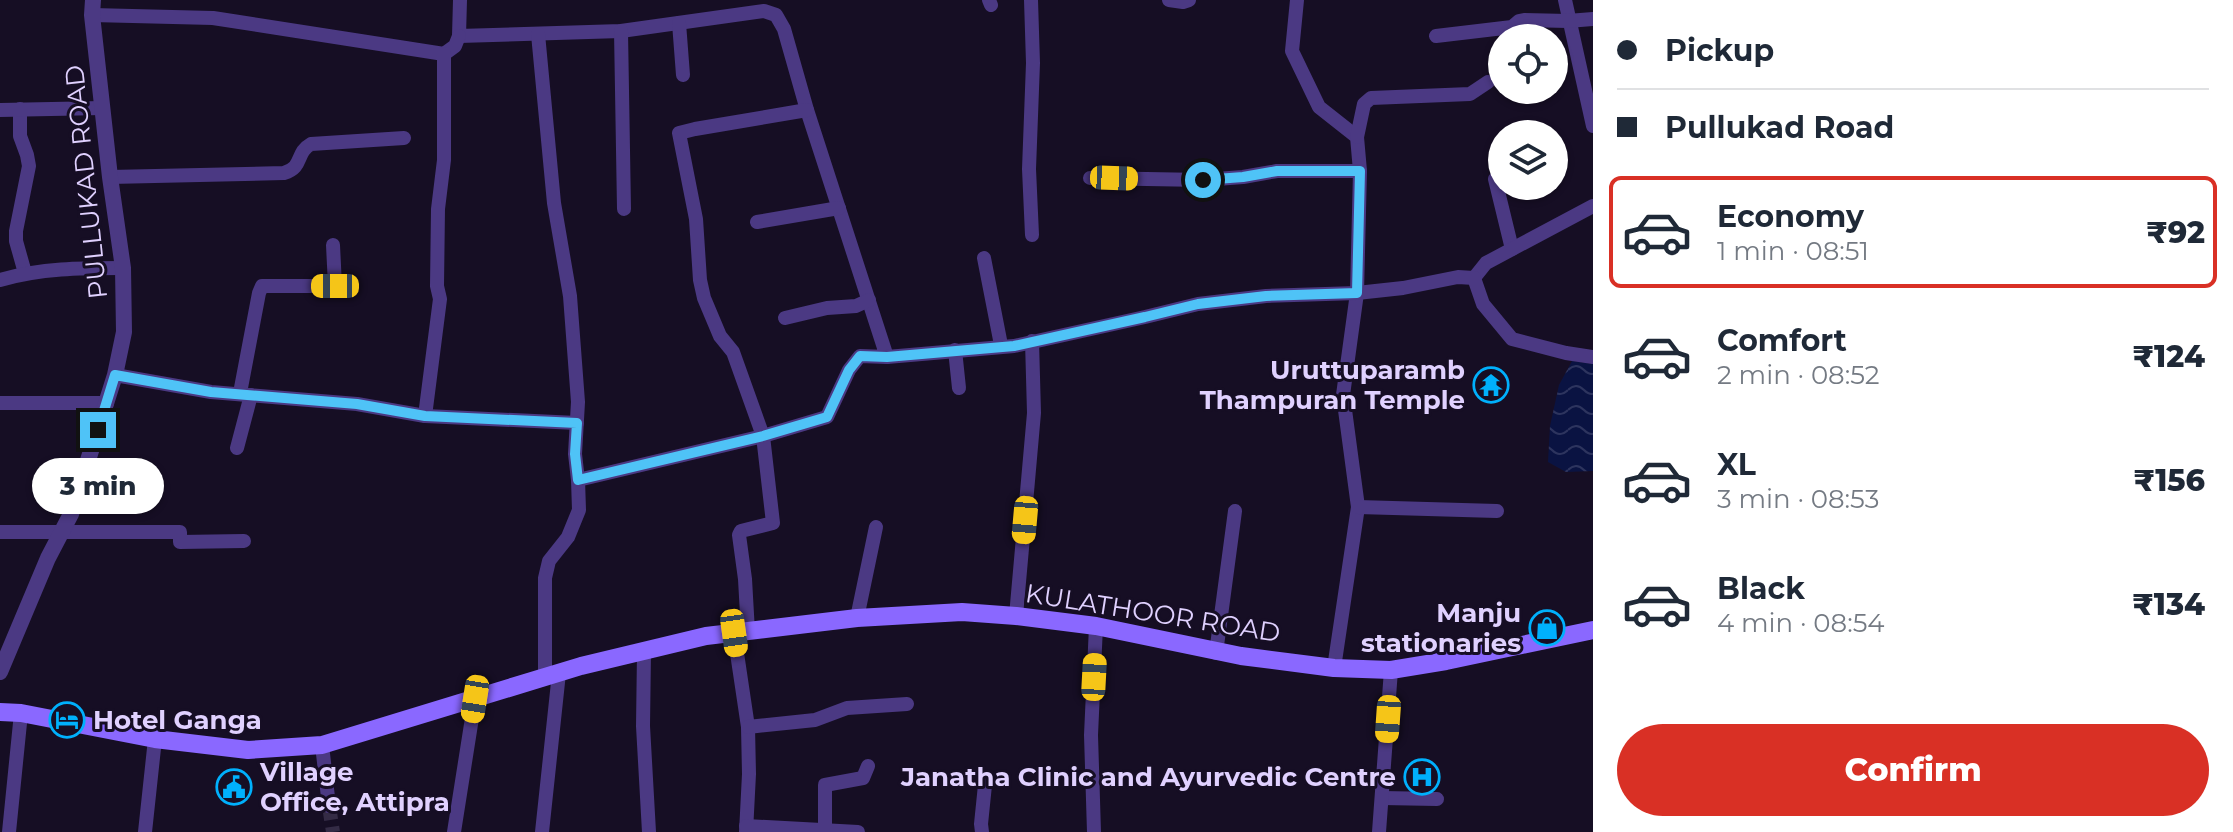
<!DOCTYPE html>
<meta charset="utf-8">
<style>
:root{--surface:#fff;--page:#f6f6f7;--text:#1f2937;--muted:#747a83;--line:#e0e1e3;--accent:#d93025}
body{margin:0;font-family:Montserrat,sans-serif;background:var(--page);color:var(--text);height:100vh;display:flex;flex-direction:column;font-size:30px;white-space:nowrap}
*{box-sizing:border-box;margin:0}
p{font-size:26px;color:var(--muted)}
.icon{flex:none;width:44px;height:44px;fill:none;stroke:currentColor;stroke-width:2;stroke-linecap:round;stroke-linejoin:round}
.map{position:relative;flex:1;overflow:hidden}
.sheet{display:flex;flex-direction:column;background:var(--surface);width:640px}
.sheet>*{flex:none}
.hud{display:grid;align-content:center;height:176px;padding:0 24px;background:var(--surface)}
.controls{position:absolute;left:1488px;top:24px;display:grid;gap:16px}
.controls a{display:grid;place-items:center;width:80px;height:80px;border-radius:50%;background:var(--surface);box-shadow:0 2px 6px #0004;font-size:40px}
.end{position:absolute;width:36px;height:36px;margin:-18px;border:10px solid #4fc3f7;background:#111;box-shadow:0 0 0 4px #111}
.from{border-radius:50%}
.bubble{position:absolute;height:56px;border-radius:28px;background:var(--surface);box-shadow:0 2px 6px #0004;font-size:26px;font-weight:800;line-height:56px;text-align:center}
.car{position:absolute;width:24px;height:48px;margin:-24px -12px;border-radius:10px;box-shadow:0 0 6px 2px #0007;background:linear-gradient(#f5c518 24%,#345 0 40%,#f5c518 0 76%,#345 0 86%,#f5c518 0)}
.hud b{display:flex;align-items:center;gap:28px;height:76px;font-size:30px}
.hud b+b{border-top:2px solid var(--line)}
.hud i{width:20px;height:20px;background:var(--text)}
ul{padding:0;list-style:none}
li{display:flex;align-items:center;gap:24px;height:112px;margin:0 16px 12px;padding:0 8px;border:4px solid transparent;border-radius:12px}
li div{flex:1}
li b{display:block;font-size:30px}
li em{font-style:normal;font-weight:800}
li.on{border-color:var(--accent)}
li>.icon{width:72px;height:72px;stroke-width:1.5}
.cta{display:flex;gap:16px;margin-top:auto;padding:16px 24px}
.cta a{flex:1;height:92px;border-radius:48px;background:var(--accent);color:#fff;font-size:32px;font-weight:800;line-height:92px;text-align:center}
main{display:flex;flex:1;min-height:0}
.map>svg:first-child{display:block}
.water{fill:url(#water-waves)}
.lines{fill:none;stroke-linecap:round;stroke-linejoin:round}
.minor-tunnel{stroke:#342b45;stroke-width:14;stroke-dasharray:14 7;stroke-linecap:butt}
.minor{stroke:#4b3983;stroke-width:14}
.tertiary{stroke:#4b3983;stroke-width:16}
.secondary{stroke:#8a68ff;stroke-width:18}
.route{stroke:#4fc3f7;stroke-width:10}
.labels{text-anchor:middle;dominant-baseline:central;stroke-width:6;stroke-linejoin:round;paint-order:stroke}
.street-label{font-size:26px;fill:#e0d1ff;stroke:#160e24}
.poi-label{font-size:26px;font-weight:bold;fill:#e0d1ff;stroke:#160e24;text-anchor:end}
</style>
<main>
<div class="map">
<svg width="1593" height="832" viewBox="0 0 1593 832">
<defs>
<pattern id="water-waves" width="16" height="10" patternUnits="userSpaceOnUse" patternTransform="scale(2)"><rect width="16" height="10" fill="#0a1342"/><path d="M0 5q4-4 8 0t8 0" fill="none" stroke="#2d345e"/></pattern>
</defs>
<rect width="100%" height="100%" fill="#160e24"/>
<polygon class="water" points="1572,361 1593,364 1593,471 1566,472 1548,462 1550,426 1559,385"/>
<g class="lines">
<polyline class="minor-tunnel" points="329,806 333,832"/>
<g class="minor">
<polyline points="460,0 459,36 621,31 764,11 776,15 784,29 807,110 887,357 860,356 849,370 827,417 763,436 578,480 579,510 568,537 549,561 545,578 545,677"/>
<polyline points="989,0 991,5"/>
<polyline points="1031,0 1033,63 1029,169 1032,235"/>
<polyline points="1169,0 1183,2 1189,0"/>
<polyline points="1297,0 1292,51 1319,107 1357,137 1360,171 1357,293 1343,395 1358,507 1334,668"/>
<polyline points="1565,0 1593,126"/>
<polyline points="92,15 213,18 444,54 455,46 459,36"/>
<polyline points="679,23 683,75"/>
<polyline points="621,31 624,209"/>
<polyline points="538,34 554,203 570,296 578,402 575,454 578,480"/>
<polyline points="1436,36 1512,27 1519,21 1524,20 1568,21 1593,19"/>
<polyline points="20,109 20,136 27,155 29,166 16,231 16,241 25,273"/>
<polyline points="0,110 103,108"/>
<polyline points="1357,137 1364,104 1371,98 1470,94 1488,82"/>
<path d="M110,177l174,-4c20,-6 11,-20 27,-29l93,-6"/>
<polyline points="1090,178 1203,180 1243,177 1277,171 1360,171"/>
<polyline points="1495,179 1512,249"/>
<polyline points="757,222 839,208"/>
<polyline points="984,258 1001,345"/>
<polyline points="1474,278 1486,263 1593,206"/>
<path d="M0,280c41,-12 81,-12 123,-12"/>
<polyline points="785,318 827,308 856,306 869,300"/>
<polyline points="955,350 959,388"/>
<polyline points="887,357 1014,346 1145,317 1198,304 1266,296 1357,293 1403,288 1458,277 1474,278 1483,304 1512,339 1566,353 1593,357"/>
<polyline points="115,375 211,392 357,404 425,416 577,423"/>
<polyline points="240,393 259,293 262,286 335,286 333,245"/>
<polyline points="0,403 107,403"/>
<polyline points="425,416 440,299 437,286 438,209 444,160 444,54"/>
<polyline points="237,448 251,395"/>
<polyline points="1358,507 1497,511"/>
<polyline points="0,532 180,532 180,542 244,541"/>
<polyline points="1016,616 1034,413 1032,341"/>
<polyline points="857,618 876,527"/>
<polyline points="748,632 745,579 739,535 741,531 773,523 763,436 733,352 720,336 704,298 700,280 696,219 679,133 695,129 807,110"/>
<polyline points="734,633 748,727 749,774 746,832"/>
<polyline points="644,652 643,726 649,832"/>
<polyline points="1216,653 1235,511"/>
<polyline points="748,727 815,720 847,708 907,704"/>
<polyline points="322,745 329,806"/>
<polyline points="1382,798 1437,799"/>
<polyline points="746,826 858,832"/>
<polyline points="9,832 21,713"/>
<polyline points="145,832 155,739"/>
<polyline points="454,832 475,699"/>
<polyline points="542,832 559,673"/>
<polyline points="825,832 825,785 863,778 868,766"/>
<polyline points="982,832 981,824 985,785"/>
<polyline points="1094,832 1091,735 1096,626"/>
<polyline points="1379,832 1391,670"/>
</g>
<polyline class="tertiary" points="0,672 48,558 71,514 115,375 124,332 123,268 110,177 92,15 93,0"/>
<polyline class="secondary" points="0,712 21,713 155,739 248,750 322,745 581,666 706,636 857,618 962,612 1016,616 1096,626 1241,656 1334,668 1391,670 1446,661 1593,630"/>
</g>
<g class="lines">
<polyline class="route" points="98,430 115,375 211,392 357,404 425,416 577,423 575,454 578,480 763,436 827,417 849,370 860,356 887,357 1014,346 1145,317 1198,304 1266,296 1357,293 1360,171 1277,171 1243,177 1203,180"/>
</g>
<defs>
<symbol id="temple-ring" viewBox="-11 -11 22 22"><circle r="9.5" fill="#160e24" stroke="#00b0fc" stroke-width="1.5"/><path d="M0-6L5-2H3V0L6.5 2.5H4V6H1.5V3h-3V6H-4V2.5H-6.5L-3 0V-2H-5Z" fill="#00b0fc"/></symbol>
<symbol id="shop-ring" viewBox="-11 -11 22 22"><circle r="9.5" fill="#160e24" stroke="#00b0fc" stroke-width="1.5"/><path d="M-5-2.5h2.3a2.7 3.5 0 0 1 5.4 0H5L5.5 6h-11ZM-1.5-2.5h3a1.5 2.3 0 0 0-3 0Z" fill="#00b0fc"/></symbol>
<symbol id="hotel-ring" viewBox="-11 -11 22 22"><circle r="9.5" fill="#160e24" stroke="#00b0fc" stroke-width="1.5"/><path d="M-6-4.5h1.5V1H6V5H4.5V3h-9V5H-6ZM-4 0a1.8 1.8 0 1 1 3.6 0ZM.5 0V-2.5h3Q6-2.5 6 0Z" fill="#00b0fc"/></symbol>
<symbol id="hospital-ring" viewBox="-11 -11 22 22"><circle r="9.5" fill="#160e24" stroke="#00b0fc" stroke-width="1.5"/><path d="M-5-5h3v3.5h4V-5h3V5h-3V1.5h-4V5h-3Z" fill="#00b0fc"/></symbol>
<symbol id="civic-ring" viewBox="-11 -11 22 22"><circle r="9.5" fill="#160e24" stroke="#00b0fc" stroke-width="1.5"/><path d="M-.6-6.5H3V-4.5H.6V-3L4-1V1h2V6H-6V1h2V-1L-.6-3ZM-1.2 2.5V6h2.4V2.5Z" fill="#00b0fc"/></symbol>
</defs>
<g fill-rule="evenodd">
<use href="#temple-ring" x="1471" y="365" width="40" height="40"/>
<use href="#shop-ring" x="1527" y="608" width="40" height="40"/>
<use href="#hotel-ring" x="47" y="700" width="40" height="40"/>
<use href="#hospital-ring" x="1402" y="757" width="40" height="40"/>
<use href="#civic-ring" x="214" y="767" width="40" height="40"/>
</g>
<g class="labels">
<g class="street-label">
<text transform="translate(86 182) rotate(-96)">PULLUKAD ROAD</text>
<text transform="translate(1153 613) rotate(9)">KULATHOOR ROAD</text>
</g>
<g class="poi-label">
<text x="1465" y="370">Uruttuparamb<tspan x="1465" dy="30">Thampuran Temple</tspan></text>
<text x="1521" y="613">Manju<tspan x="1521" dy="30">stationaries</tspan></text>
<text x="93" y="720" text-anchor="start">Hotel Ganga</text>
<text x="260" y="772" text-anchor="start">Village<tspan x="260" dy="30">Office, Attipra</tspan></text>
<text x="1396" y="777">Janatha Clinic and Ayurvedic Centre</text>
</g>
</g>
</svg>
<div class="controls">
<a><svg class="icon" aria-label="locate" viewBox="0 0 24 24"><circle cx="12" cy="12" r="6"/><path d="M12 2v4M12 18v4M2 12h4M18 12h4"/></svg></a>
<a><svg class="icon" aria-label="layers" viewBox="0 0 24 24"><path d="M12 4l9 5-9 5-9-5zM3 14l9 5 9-5"/></svg></a>
</div>
<i class="end from" style="left:1203px;top:180px"></i>
<i class="end" style="left:98px;top:430px"></i>
<div class="bubble" style="left:32px;top:458px;width:132px">3 min</div>
<i class="car" style="left:1114px;top:178px;rotate:92deg"></i>
<i class="car" style="left:335px;top:286px;rotate:270deg"></i>
<i class="car" style="left:1025px;top:520px;rotate:185deg"></i>
<i class="car" style="left:734px;top:633px;rotate:172deg"></i>
<i class="car" style="left:1094px;top:677px;rotate:3deg"></i>
<i class="car" style="left:475px;top:699px;rotate:189deg"></i>
<i class="car" style="left:1388px;top:719px;rotate:184deg"></i>
</div>
<section class="sheet">
<div class="hud">
<b><i class="from"></i>Pickup</b>
<b><i></i>Pullukad Road</b>
</div>
<ul>
<li class="on"><svg class="icon" aria-label="car" viewBox="0 0 24 24"><path d="M5 17H2v-5l4-1 3-4h7l3 4 3 1v5h-3M9 17h6M6 11h13"/><circle cx="7" cy="17" r="2"/><circle cx="17" cy="17" r="2"/></svg><div><b>Economy</b><p>1 min · 08:51</p></div><em>₹92</em></li>
<li><svg class="icon" aria-label="car" viewBox="0 0 24 24"><path d="M5 17H2v-5l4-1 3-4h7l3 4 3 1v5h-3M9 17h6M6 11h13"/><circle cx="7" cy="17" r="2"/><circle cx="17" cy="17" r="2"/></svg><div><b>Comfort</b><p>2 min · 08:52</p></div><em>₹124</em></li>
<li><svg class="icon" aria-label="car" viewBox="0 0 24 24"><path d="M5 17H2v-5l4-1 3-4h7l3 4 3 1v5h-3M9 17h6M6 11h13"/><circle cx="7" cy="17" r="2"/><circle cx="17" cy="17" r="2"/></svg><div><b>XL</b><p>3 min · 08:53</p></div><em>₹156</em></li>
<li><svg class="icon" aria-label="car" viewBox="0 0 24 24"><path d="M5 17H2v-5l4-1 3-4h7l3 4 3 1v5h-3M9 17h6M6 11h13"/><circle cx="7" cy="17" r="2"/><circle cx="17" cy="17" r="2"/></svg><div><b>Black</b><p>4 min · 08:54</p></div><em>₹134</em></li>
</ul>
<div class="cta"><a>Confirm</a></div>
</section>
</main>
